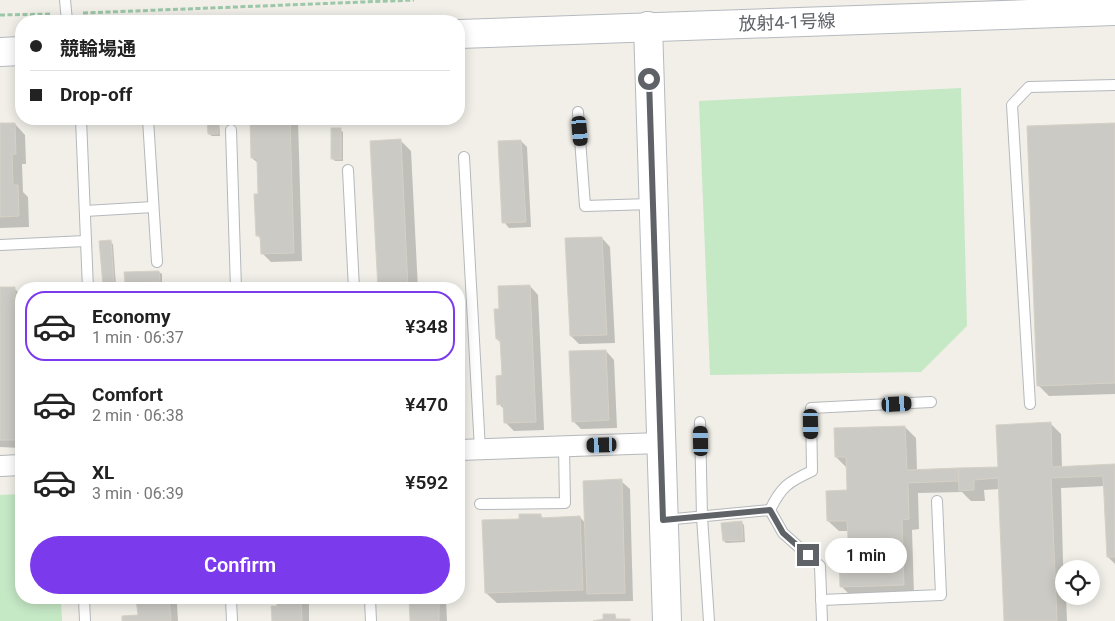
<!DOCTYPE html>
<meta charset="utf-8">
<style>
:root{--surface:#fff;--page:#f2f2f2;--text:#222;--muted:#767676;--line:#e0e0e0;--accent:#7c3aed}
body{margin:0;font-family:Roboto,"Noto Sans JP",sans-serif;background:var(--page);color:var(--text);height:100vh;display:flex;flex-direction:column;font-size:19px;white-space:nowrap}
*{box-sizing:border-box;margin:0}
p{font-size:16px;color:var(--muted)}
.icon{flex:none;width:28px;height:28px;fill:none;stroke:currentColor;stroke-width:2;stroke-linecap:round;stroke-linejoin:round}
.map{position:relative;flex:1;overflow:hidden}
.side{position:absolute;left:15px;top:282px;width:450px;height:322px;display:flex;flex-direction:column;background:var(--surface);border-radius:20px;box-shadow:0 2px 12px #0003}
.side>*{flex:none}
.hud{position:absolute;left:15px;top:15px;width:450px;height:110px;border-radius:20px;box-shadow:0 2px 12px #0003;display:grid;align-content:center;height:110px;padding:0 15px;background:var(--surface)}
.buttons{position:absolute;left:1055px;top:560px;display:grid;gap:10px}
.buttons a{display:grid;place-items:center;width:45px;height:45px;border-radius:50%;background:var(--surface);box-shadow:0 2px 12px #0003;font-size:25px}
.end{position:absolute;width:22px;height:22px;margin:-11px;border:6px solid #5f6368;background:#fff;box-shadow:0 0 0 2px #fff}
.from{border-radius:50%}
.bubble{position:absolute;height:35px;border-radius:18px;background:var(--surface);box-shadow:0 2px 12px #0003;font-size:16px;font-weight:600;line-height:35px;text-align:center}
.car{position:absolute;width:15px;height:30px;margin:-15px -8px;border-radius:6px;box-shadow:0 0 4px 1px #0007;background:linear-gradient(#222 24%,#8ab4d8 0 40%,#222 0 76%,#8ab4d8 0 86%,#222 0)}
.hud b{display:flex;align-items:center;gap:18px;height:48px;font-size:19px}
.hud b+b{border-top:1px solid var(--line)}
.hud i{width:12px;height:12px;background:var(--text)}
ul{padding:9px 0 0;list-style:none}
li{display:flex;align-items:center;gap:15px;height:70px;margin:0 10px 8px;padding:0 5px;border:2px solid transparent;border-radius:20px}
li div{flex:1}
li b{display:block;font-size:19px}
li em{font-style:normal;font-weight:600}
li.selected{border-color:var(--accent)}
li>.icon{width:45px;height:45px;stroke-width:1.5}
.cta{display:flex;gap:10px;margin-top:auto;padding:10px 15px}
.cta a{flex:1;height:58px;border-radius:30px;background:var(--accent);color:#fff;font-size:20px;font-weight:600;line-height:58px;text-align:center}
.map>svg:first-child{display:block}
.green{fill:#c5e8c5}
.shadow{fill:#0003}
.building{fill:#cccac5;stroke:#d6d1c6}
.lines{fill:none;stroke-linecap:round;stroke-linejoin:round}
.lane-casing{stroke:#b5b8bc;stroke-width:12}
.street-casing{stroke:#b5b8bc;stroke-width:22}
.secondary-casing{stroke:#b6babf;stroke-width:30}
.path{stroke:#9cc7a9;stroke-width:3;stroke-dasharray:5 2.5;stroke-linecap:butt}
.lane{stroke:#fff;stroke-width:10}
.street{stroke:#fff;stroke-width:20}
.secondary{stroke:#fff;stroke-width:28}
.route{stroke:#5f6368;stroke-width:6}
.labels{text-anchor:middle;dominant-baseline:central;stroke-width:4.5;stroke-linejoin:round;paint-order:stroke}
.street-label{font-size:18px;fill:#5f6368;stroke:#fff}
</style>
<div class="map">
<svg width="1115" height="621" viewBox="0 0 1115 621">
<rect width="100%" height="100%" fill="#f1efe8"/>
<g class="green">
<polygon points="961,88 967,326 921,372 710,375 699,101"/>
<polygon points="21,494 21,599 61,599 62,621 0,621 0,495"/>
</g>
<g class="shadow">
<polygon points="209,119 219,119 220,136 212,136 209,134"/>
<polygon points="251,119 298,119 302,261 271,262 262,253 262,240 257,235 259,164 252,158"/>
<polygon points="377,119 393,119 393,121 380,122"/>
<polygon points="0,124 15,124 25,135 26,164 22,164 23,192 28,197 29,227 0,228"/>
<polygon points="1115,124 1115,394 1049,396 1038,385"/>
<polygon points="340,130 343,132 343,161 335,161 332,158"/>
<polygon points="400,140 411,151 418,289 379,289"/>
<polygon points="521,141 527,147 531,227 509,228 504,222"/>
<polygon points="602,238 610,247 615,343 579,344 571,336"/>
<polygon points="110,242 113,244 116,286 107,287 104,285"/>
<polygon points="159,272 162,274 162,284 129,285 126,283"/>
<polygon points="530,286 538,295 544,430 514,431 505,422 505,410 499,404 503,377 502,344 497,339"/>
<polygon points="0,288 14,288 21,295 21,448 0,447"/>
<polygon points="606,351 614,360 617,428 581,429 573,421"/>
<polygon points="459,404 465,407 465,433 459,433"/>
<polygon points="1050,423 1061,434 1062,468 1115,466 1115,564 1108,557 1105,486 1061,488 1064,596 1066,596 1067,621 1006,621 1000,489 984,490 985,501 971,501 962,492 918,493 919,529 912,530 914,595 852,597 842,587 850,555 849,531 839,531 828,521 848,492 847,468 836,457 905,427 916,438 917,471 999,468"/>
<polygon points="621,481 630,489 633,601 497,603 486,593 520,520 540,515 544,519 580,517 585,523"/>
<polygon points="741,522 744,525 745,542 726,543 724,541"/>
<polygon points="138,599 172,599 177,604 178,621 123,621 139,616"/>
<polygon points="246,599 254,599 255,603 249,603"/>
<polygon points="278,599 309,599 309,621 273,621 278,607"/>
<polygon points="411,599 446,599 447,621 412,621"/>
</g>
<g class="building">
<polygon points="207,119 218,119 218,134 208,134"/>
<polygon points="250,119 290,119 294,253 261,254 260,236 256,236 254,194 258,194 257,158 251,158"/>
<polygon points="0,123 15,123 16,154 12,154 13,185 18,185 19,216 0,217"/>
<polygon points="1115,123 1115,383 1037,386 1027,126"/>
<rect x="331" y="128" width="10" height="31"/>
<polygon points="401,139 408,289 378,289 370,141"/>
<polygon points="521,140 526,222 502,223 498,141"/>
<polygon points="602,237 607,335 570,336 565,238"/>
<polygon points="111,240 114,284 103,285 99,241"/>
<polygon points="159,271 160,282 125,283 124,272"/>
<polygon points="530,285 536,422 504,423 503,404 497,405 496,376 502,375 500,339 496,339 494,309 499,309 498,286"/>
<polygon points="0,287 15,287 15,308 21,307 20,340 17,340 17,382 21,382 21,425 18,425 18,440 0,440"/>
<polygon points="606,350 609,420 572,422 569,351"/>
<rect x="459" y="403" width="4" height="28"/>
<polygon points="1051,422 1052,467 1115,464 1115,557 1107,557 1103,476 1051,478 1057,621 1004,621 998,478 974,480 974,490 959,491 958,468 998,467 996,425"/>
<polygon points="905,426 907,470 958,468 959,481 908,483 909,519 902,520 904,585 840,587 839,554 849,554 847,521 827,521 826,491 847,490 846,457 835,457 834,428"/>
<polygon points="622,479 625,593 587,594 583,481"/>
<polygon points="519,514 541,514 541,518 580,516 583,590 485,593 482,520 519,519"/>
<polygon points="742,521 743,540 723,541 721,523"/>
<polygon points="136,599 169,599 171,621 122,621 122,616 138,615"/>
<polygon points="276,599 301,599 302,621 272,621 271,606 277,606"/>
<polygon points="409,599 439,599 439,621 410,621"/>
<polygon points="603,614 615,614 616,619 630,619 630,621 593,621 603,619"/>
</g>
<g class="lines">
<defs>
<g id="lane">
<polyline points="65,0 67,21"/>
<polyline points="578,112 585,206 651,204"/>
<polyline points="81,119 88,289"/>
<polyline points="148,119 157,262"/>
<polyline points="231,130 236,289"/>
<polyline points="464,157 480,450"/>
<polyline points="348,170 354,289"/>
<polyline points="85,211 153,207"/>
<polyline points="0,245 86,241"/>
<polyline points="1030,404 1012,105 1029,87 1115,85"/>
<polyline points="700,422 702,517 709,621"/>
<polyline points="480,504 565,503 564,447"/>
<path d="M770,510c11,-23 18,-28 42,-39l-1,-63 120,-6"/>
<polyline points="664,520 770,510 783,533 820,566 822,621"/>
<polyline points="84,599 85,621"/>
<polyline points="231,599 232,621"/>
<polyline points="370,599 371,621"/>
<polyline points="821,600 941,595 937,501"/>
</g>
<g id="street">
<polyline points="459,450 660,443"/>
<polyline points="0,466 21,465"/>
</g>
<g id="secondary">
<polyline points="648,26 667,621"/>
<polyline points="459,34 1115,11"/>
<polyline points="0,52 21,51"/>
</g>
</defs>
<use href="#lane" class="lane-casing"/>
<use href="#street" class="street-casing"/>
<use href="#secondary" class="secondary-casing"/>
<g class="path">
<polyline points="83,13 414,0"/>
<polyline points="0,15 52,14"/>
</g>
<use href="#lane" class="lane"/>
<use href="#street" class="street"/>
<use href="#secondary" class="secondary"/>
</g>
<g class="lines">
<polyline class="route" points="649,79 663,520 770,510 783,533 808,555"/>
</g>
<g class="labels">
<g class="street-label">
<text transform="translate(787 22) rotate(-2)">放射4-1号線</text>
</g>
</g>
</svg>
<div class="buttons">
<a><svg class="icon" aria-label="locate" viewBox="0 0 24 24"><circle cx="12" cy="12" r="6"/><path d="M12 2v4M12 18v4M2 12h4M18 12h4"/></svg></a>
</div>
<i class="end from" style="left:649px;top:79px"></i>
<i class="end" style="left:808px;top:555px"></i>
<div class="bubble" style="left:825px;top:538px;width:82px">1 min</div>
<i class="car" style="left:580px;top:131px;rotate:175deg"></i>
<i class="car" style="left:897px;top:404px;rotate:87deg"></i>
<i class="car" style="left:811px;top:424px;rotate:179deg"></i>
<i class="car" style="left:701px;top:441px;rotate:359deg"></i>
<i class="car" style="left:602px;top:445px;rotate:268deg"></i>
<div class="hud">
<b><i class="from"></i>競輪場通</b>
<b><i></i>Drop-off</b>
</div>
<section class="side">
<ul>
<li class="selected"><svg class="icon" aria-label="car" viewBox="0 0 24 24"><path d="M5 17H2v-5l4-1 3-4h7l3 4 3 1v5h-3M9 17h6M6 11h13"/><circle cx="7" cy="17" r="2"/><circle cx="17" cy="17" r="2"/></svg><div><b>Economy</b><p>1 min · 06:37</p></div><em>¥348</em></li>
<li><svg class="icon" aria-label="car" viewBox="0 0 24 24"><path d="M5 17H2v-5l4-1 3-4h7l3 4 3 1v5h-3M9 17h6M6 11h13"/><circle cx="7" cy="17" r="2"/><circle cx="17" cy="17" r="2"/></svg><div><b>Comfort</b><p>2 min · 06:38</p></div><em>¥470</em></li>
<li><svg class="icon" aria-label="car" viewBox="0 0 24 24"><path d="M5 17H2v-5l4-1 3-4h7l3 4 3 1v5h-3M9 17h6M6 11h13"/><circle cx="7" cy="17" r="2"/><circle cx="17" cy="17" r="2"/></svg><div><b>XL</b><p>3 min · 06:39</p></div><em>¥592</em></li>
</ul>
<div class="cta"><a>Confirm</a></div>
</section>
</div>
